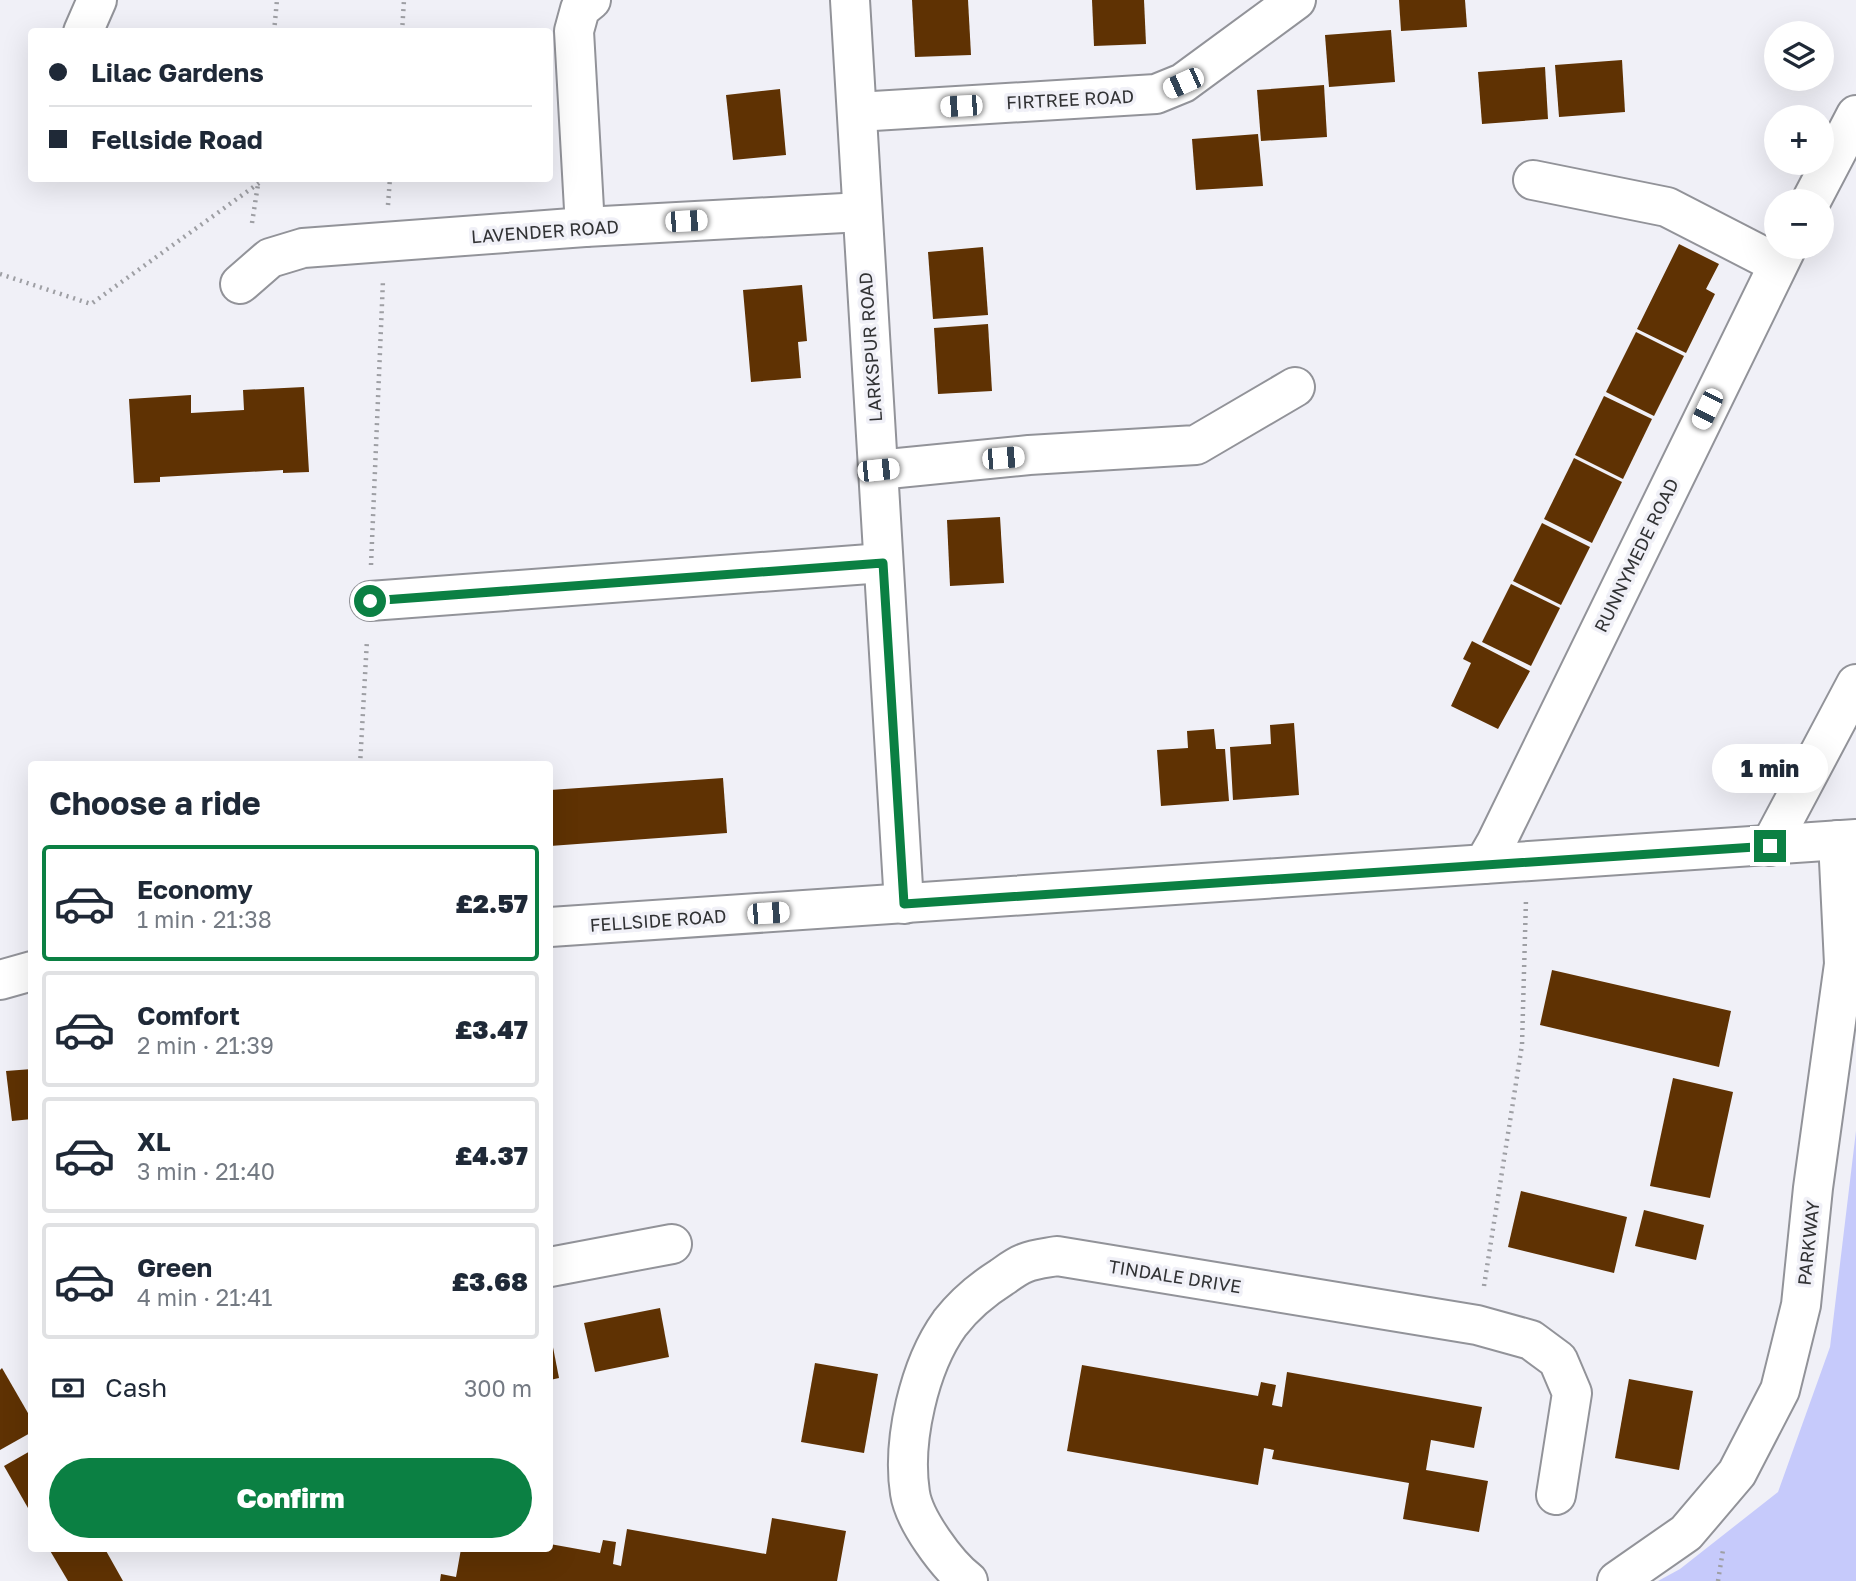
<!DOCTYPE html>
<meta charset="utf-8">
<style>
:root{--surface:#fff;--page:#f6f6f7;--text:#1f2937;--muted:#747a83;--line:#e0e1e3;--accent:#0b8043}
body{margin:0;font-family:"Golos Text",sans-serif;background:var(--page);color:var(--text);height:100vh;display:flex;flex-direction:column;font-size:26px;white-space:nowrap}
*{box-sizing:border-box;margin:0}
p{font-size:23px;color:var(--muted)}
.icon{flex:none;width:38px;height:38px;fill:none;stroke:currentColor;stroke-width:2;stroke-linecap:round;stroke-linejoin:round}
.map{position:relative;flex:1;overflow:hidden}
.details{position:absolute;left:28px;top:761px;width:525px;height:791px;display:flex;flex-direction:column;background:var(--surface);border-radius:7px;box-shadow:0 7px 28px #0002}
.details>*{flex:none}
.hud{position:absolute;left:28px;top:28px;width:525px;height:154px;border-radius:7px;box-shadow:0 7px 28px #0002;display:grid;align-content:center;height:154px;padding:0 21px;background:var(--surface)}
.controls{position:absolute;left:1764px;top:21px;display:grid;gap:14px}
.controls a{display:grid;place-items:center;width:70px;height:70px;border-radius:50%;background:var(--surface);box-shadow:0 7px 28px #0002;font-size:35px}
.end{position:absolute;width:32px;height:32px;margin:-16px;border:9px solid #0b8043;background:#fff;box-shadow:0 0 0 4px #fff}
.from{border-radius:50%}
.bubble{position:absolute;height:49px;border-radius:24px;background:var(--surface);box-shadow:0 7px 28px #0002;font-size:23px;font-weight:800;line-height:49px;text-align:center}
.car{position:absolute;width:21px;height:42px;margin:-21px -10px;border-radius:9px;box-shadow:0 0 5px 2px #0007;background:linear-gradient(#fff 24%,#345 0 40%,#fff 0 76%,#345 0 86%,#fff 0)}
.hud b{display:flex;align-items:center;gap:24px;height:66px;font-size:26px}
.hud b+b{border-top:2px solid var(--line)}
.hud i{width:18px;height:18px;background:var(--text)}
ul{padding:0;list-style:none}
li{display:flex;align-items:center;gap:21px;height:116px;margin:0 14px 10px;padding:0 7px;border:4px solid var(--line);border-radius:7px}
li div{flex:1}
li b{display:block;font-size:26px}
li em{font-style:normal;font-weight:800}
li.on{border-color:var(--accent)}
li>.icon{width:63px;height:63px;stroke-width:1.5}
h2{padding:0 21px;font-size:32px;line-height:84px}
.pay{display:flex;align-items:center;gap:18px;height:77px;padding:0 21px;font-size:26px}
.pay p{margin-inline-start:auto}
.action{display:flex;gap:14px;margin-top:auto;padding:14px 21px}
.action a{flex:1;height:80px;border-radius:42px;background:var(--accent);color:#fff;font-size:28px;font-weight:800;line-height:80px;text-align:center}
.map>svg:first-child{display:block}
.green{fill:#c6cafb}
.building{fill:#5f3203}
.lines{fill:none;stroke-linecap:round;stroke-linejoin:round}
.minor-casing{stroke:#929399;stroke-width:42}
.path{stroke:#9e9fa4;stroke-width:4.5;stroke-dasharray:2 5;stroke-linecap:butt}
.minor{stroke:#fff;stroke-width:38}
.route{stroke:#0b8043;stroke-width:9}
.labels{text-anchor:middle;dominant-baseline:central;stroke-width:7;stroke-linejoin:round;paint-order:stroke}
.street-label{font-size:18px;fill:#313234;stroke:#f0f0f7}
</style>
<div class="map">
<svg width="1856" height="1581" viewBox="0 0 1856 1581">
<rect width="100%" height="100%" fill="#f0f0f7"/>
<polygon class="green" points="1856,1131 1856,1581 1658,1581 1680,1569 1778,1492 1830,1347"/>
<g class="building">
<polygon points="912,0 968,0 971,55 915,57"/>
<polygon points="1092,0 1144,0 1146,44 1094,46"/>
<polygon points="1399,0 1465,0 1467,27 1401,31"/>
<polygon points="1391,30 1395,82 1329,87 1325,35"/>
<polygon points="1622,60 1625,112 1559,117 1555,65"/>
<polygon points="1545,67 1548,119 1482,124 1478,72"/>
<polygon points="1324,85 1327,137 1261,141 1257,90"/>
<polygon points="780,89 786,155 733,160 726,95"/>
<polygon points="1258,134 1263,186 1196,190 1192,139"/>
<polygon points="1679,244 1719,264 1706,289 1715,294 1686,353 1637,329"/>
<polygon points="983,247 988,315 933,319 928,252"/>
<polygon points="802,285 807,341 798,342 801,378 751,382 743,290"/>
<polygon points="988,324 992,391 938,394 934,328"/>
<polygon points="1636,332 1684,356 1654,416 1606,392"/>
<polygon points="304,387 309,472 283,473 283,470 160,477 160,482 134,483 129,399 191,395 191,413 244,410 243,390"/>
<polygon points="1604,396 1652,419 1623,479 1575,455"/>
<polygon points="1574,458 1622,482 1592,543 1544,519"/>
<polygon points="1000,517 1004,583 950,586 947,520"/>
<polygon points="1542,523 1590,547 1561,605 1513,581"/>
<polygon points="1511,584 1560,608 1531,666 1482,642"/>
<polygon points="1472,641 1530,671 1498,729 1451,706 1471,663 1463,659"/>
<polygon points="1294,723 1299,795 1233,800 1230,747 1271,744 1270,725"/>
<polygon points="1214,729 1216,749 1225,749 1229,801 1161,806 1157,750 1188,748 1187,731"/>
<polygon points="723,778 727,833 550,846 550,790"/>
<polygon points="1552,970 1731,1011 1719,1067 1540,1025"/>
<polygon points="32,1069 32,1119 12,1121 6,1071"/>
<polygon points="1673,1078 1733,1092 1710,1198 1650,1186"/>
<polygon points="1521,1191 1627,1217 1614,1273 1508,1247"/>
<polygon points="1644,1210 1704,1225 1696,1260 1635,1246"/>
<polygon points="660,1308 669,1357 595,1372 584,1323"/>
<polygon points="551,1337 559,1378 550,1380 550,1338"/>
<polygon points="815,1363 878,1374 864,1453 801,1442"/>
<polygon points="1082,1365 1258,1396 1261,1382 1276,1385 1272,1405 1282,1407 1287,1372 1482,1407 1474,1448 1431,1440 1426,1470 1488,1481 1479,1532 1403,1519 1409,1483 1272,1459 1274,1450 1264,1448 1258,1485 1067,1451"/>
<polygon points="2,1368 32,1420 32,1432 0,1450 0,1370"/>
<polygon points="1629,1379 1693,1391 1679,1470 1615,1458"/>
<polygon points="32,1450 32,1515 4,1466"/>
<polygon points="772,1518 846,1531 837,1581 440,1581 441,1574 456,1577 461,1549 550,1549 550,1544 600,1553 603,1540 616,1542 613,1564 621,1566 627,1529 766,1554"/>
<polygon points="49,1549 105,1549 123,1581 68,1581"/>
</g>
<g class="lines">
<defs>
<g id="minor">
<polyline points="850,0 904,904"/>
<polyline points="83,32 97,0"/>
<polyline points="857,112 1156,94 1183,83 1296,0"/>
<polyline points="1533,180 1667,207 1778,264"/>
<polyline points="1811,201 1856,115"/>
<polyline points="585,227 574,31 580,9 591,0"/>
<polyline points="240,284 270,258 303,248 585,227 862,212"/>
<polyline points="878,470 1029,455 1196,445 1295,387"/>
<polyline points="370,601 883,563"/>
<polyline points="1770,846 1856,684"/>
<polyline points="1484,864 1496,843 1787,247"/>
<polyline points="550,927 1856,839"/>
<polyline points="0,980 32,971"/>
<polyline points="550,1267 672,1244"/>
<path d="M968,1581c-21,-16 -54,-61 -58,-88 -8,-52 9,-127 40,-170 14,-18 33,-34 52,-46 7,-5 15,-11 23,-14 10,-4 22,-5 32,-7l420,69 54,15 27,20 14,33 -16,102"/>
<polyline points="1617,1581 1686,1533 1737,1473 1780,1390 1801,1305 1813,1188 1844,964 1838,840"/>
</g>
</defs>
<use href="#minor" class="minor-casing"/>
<g class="path">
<polyline points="274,32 277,0"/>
<polyline points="402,32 404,0"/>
<polyline points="388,205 390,178"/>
<polyline points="252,223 259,178"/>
<polyline points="0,274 91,304 259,183"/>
<polyline points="371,565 383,280"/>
<polyline points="360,765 367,640"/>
<polyline points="1484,1286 1522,1045 1526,899"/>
<polyline points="1718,1581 1723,1550"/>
</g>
<use href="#minor" class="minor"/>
</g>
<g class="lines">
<polyline class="route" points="370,601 883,563 904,904 1770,846"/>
</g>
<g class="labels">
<g class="street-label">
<text transform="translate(1070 99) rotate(-3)">FIRTREE ROAD</text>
<text transform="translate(545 231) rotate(-4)">LAVENDER ROAD</text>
<text transform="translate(870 347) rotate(-94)">LARKSPUR ROAD</text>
<text transform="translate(1636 555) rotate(-64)">RUNNYMEDE ROAD</text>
<text transform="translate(658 920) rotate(-4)">FELLSIDE ROAD</text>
<text transform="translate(1808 1243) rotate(-84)">PARKWAY</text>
<text transform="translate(1175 1276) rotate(9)">TINDALE DRIVE</text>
</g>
</g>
</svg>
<div class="controls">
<a><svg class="icon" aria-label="layers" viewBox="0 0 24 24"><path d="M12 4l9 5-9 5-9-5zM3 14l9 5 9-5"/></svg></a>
<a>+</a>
<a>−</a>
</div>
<i class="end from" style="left:370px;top:601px"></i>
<i class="end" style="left:1770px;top:846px"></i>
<div class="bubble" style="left:1712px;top:744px;width:116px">1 min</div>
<i class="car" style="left:1183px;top:83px;rotate:246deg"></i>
<i class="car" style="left:961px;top:106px;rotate:267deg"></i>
<i class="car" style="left:686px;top:221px;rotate:87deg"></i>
<i class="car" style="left:1707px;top:409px;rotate:206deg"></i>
<i class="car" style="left:1003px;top:458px;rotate:85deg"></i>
<i class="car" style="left:878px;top:470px;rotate:84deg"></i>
<i class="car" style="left:768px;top:913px;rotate:86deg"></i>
<div class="hud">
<b><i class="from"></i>Lilac Gardens</b>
<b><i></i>Fellside Road</b>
</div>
<section class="details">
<h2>Choose a ride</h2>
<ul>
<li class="on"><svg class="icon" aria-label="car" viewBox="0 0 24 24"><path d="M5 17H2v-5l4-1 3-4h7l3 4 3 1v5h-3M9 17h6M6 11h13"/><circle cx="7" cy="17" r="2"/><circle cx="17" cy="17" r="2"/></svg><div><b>Economy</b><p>1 min · 21:38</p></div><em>£2.57</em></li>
<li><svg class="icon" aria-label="car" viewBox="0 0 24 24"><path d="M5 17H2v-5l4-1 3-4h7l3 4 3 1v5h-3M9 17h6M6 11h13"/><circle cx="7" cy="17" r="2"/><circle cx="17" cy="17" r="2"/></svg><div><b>Comfort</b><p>2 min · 21:39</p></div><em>£3.47</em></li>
<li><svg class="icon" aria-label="car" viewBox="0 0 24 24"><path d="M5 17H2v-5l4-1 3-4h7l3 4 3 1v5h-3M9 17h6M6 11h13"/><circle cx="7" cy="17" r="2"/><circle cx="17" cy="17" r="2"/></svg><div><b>XL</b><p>3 min · 21:40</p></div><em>£4.37</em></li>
<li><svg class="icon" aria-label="car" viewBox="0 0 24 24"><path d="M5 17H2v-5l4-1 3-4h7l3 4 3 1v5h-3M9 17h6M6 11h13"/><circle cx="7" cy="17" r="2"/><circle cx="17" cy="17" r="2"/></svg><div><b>Green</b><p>4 min · 21:41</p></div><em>£3.68</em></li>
</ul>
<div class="pay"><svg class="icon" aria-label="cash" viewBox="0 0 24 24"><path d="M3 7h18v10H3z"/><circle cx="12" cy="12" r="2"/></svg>Cash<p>300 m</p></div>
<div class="action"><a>Confirm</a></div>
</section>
</div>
